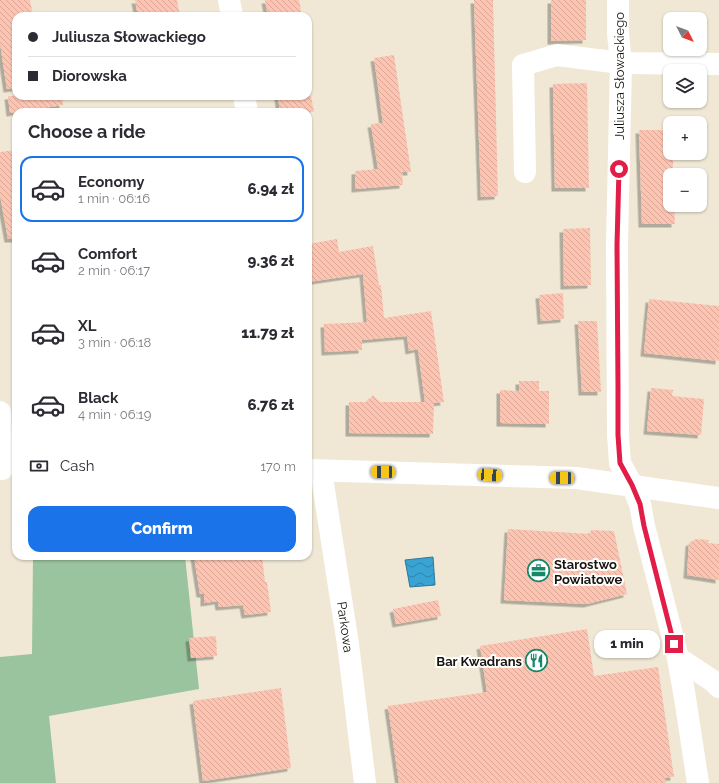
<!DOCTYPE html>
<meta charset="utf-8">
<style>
:root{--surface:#fff;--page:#f7f7f7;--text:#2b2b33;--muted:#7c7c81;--line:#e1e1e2;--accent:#1a73e8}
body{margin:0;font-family:Raleway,sans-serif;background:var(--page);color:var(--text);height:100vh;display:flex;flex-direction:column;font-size:15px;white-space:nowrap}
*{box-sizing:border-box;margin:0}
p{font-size:13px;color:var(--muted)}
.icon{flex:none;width:22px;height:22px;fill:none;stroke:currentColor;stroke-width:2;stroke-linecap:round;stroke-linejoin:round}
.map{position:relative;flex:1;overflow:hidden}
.panel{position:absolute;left:12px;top:108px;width:300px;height:452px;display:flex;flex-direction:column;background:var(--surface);border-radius:12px;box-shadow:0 1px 3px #0004}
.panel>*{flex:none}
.banner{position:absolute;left:12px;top:12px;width:300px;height:88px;border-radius:12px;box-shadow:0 1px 3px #0004;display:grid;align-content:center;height:88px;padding:0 16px;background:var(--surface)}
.needle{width:26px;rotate:132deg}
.fabs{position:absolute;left:663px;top:12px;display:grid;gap:8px}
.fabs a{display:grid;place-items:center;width:44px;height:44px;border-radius:8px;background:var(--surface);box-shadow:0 1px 3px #0004;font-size:20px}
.end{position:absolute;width:18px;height:18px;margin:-9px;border:5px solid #e11d48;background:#fff;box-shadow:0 0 0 2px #fff}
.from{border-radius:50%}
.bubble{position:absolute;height:28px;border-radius:12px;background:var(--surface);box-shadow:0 1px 3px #0004;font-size:13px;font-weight:800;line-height:28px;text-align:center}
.car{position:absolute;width:12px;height:24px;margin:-12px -6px;border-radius:5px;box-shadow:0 0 3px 1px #0007;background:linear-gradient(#f5c518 24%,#345 0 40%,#f5c518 0 76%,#345 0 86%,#f5c518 0)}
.banner b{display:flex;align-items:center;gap:14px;height:38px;font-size:15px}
.banner b+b{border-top:1px solid var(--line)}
.banner i{width:10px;height:10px;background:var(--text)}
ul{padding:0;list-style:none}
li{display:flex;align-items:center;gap:12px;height:66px;margin:0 8px 6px;padding:0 8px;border:2px solid transparent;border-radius:12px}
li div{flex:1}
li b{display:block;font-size:15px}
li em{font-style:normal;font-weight:800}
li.on{border-color:var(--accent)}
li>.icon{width:36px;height:36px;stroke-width:1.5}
h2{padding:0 16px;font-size:18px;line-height:48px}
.pay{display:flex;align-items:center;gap:10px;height:44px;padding:0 16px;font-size:15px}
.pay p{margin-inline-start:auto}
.cta{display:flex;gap:8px;margin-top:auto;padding:8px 16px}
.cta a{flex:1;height:46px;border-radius:12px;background:var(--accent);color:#fff;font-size:16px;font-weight:800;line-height:46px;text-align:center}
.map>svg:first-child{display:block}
.park{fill:#9ac49d}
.water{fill:url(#water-waves);stroke:#2f7898}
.building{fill:url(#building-back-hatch);filter:url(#shadow)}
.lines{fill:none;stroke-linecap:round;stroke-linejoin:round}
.street{stroke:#fff;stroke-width:22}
.secondary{stroke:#fff;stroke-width:22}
.route{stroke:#e11d48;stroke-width:5}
.labels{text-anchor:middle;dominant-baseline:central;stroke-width:4;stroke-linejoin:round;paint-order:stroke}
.street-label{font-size:13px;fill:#17140e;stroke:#fff}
.poi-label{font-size:13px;font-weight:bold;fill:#17140e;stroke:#fff;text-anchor:start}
</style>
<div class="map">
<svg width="719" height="783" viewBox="0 0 719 783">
<defs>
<pattern id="water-waves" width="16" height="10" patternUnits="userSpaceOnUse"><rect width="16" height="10" fill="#39a3d3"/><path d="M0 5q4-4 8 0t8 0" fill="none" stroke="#2f84aa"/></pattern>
<pattern id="building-back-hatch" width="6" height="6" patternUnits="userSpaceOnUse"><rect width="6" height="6" fill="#fec4b2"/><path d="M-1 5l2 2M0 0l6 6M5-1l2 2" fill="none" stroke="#d9a898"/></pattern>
<filter id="shadow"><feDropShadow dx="-3.5" dy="3.5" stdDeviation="0" flood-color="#0004"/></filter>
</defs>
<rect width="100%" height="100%" fill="#f0e8d5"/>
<polygon class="park" points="33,556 185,556 199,689 49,716 56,783 0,783 0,657 32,654"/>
<polygon class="water" points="433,557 435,585 410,587 405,560"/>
<g class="building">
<polygon points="0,0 30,0 33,16 16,16 16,88 7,89 0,43"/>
<polygon points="135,0 177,0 180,16 138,16"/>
<polygon points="265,0 299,0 302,16 268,16"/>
<polygon points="474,0 493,0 498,196 481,197"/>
<polygon points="551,0 586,0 586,40 551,41"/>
<polygon points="394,55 411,172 402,172 403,185 355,189 355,171 378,169 371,124 383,123 374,58"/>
<polygon points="587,83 589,188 555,188 553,84"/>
<polygon points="8,96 62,96 63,105 10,113"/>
<polygon points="278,96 311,96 314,112 280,112"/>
<polygon points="639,130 670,130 670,153 673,153 673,175 670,175 670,205 674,205 675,224 642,224"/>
<polygon points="16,150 16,239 8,239 0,195 0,152"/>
<polygon points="590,228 591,285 564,286 563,229"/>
<polygon points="337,239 339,252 373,246 379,285 381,285 384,318 431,311 444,402 434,403 433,434 349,433 349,402 367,402 373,395 380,402 425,402 418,349 409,351 407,336 362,340 362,350 325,352 324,324 367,322 363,274 308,282 308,244"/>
<polygon points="563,293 564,319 541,321 539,295"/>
<polygon points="649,299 719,306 719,361 644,353"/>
<polygon points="578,321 597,321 601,392 582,392"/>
<polygon points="519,381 539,381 539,391 549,391 549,424 500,423 500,390 519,391"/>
<polygon points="651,388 673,390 672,396 704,399 701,435 647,431"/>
<polygon points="508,529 590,534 591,530 614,531 627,594 587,604 504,600"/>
<polygon points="696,539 709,540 708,543 719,544 719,580 687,575 689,543"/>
<polygon points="194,556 262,556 265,582 267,582 271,612 245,615 243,605 219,607 218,601 204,603 204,594 200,594"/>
<polygon points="438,600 441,616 396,624 393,609"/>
<polygon points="587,629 594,676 658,667 674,777 665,778 666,783 399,783 388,706 487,692 480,646"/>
<polygon points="216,636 217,656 191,658 189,638"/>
<polygon points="281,688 291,768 203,781 193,701"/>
</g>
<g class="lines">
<g class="street">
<polyline points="229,0 232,16"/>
<polyline points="618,0 618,34 621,63 617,245 618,435 620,463 632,485 640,504 644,526 678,658 685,698 698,783"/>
<polyline points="244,96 247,112"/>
<polyline points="525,172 523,65 557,55 621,63 719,64"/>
<polyline points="321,471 348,644 365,783"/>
<polyline points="678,658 713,681 719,687"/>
</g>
<g class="secondary">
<polyline points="0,412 2,469"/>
<polyline points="308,470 576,478 719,498"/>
</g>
</g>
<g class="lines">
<polyline class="route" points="619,169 617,245 618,388 618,435 620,463 632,485 640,504 644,526 674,644"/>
</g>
<defs>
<symbol id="office-ring" viewBox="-11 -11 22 22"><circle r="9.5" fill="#fff" stroke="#158868" stroke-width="1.5"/><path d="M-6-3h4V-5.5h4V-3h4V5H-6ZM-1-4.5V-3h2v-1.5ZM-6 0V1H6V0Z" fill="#158868"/></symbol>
<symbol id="restaurant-ring" viewBox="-11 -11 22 22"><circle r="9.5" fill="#fff" stroke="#158868" stroke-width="1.5"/><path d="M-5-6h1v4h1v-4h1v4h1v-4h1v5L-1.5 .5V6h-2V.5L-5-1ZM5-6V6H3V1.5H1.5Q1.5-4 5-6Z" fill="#158868"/></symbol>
</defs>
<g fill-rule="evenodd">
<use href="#office-ring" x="526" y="558" width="25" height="25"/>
<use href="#restaurant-ring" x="524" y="648" width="25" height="25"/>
</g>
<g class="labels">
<g class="street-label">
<text transform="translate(619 76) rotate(-90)">Juliusza Słowackiego</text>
<text transform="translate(345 627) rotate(82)">Parkowa</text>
</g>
<g class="poi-label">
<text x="554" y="564">Starostwo<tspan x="554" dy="15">Powiatowe</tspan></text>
<text x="522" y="661" text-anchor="end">Bar Kwadrans</text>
</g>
</g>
</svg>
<div class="fabs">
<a><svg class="needle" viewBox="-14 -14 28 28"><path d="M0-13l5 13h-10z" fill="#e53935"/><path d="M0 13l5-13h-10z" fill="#7c7c81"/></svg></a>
<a><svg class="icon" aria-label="layers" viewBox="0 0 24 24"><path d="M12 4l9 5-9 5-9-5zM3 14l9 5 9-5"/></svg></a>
<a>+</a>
<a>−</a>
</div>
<i class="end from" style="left:619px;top:169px"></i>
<i class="end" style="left:674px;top:644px"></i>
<div class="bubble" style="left:594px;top:630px;width:66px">1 min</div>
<i class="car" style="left:383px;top:472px;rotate:271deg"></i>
<i class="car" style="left:490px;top:475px;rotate:94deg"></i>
<i class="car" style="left:562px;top:478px;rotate:271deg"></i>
<div class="banner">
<b><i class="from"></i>Juliusza Słowackiego</b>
<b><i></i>Diorowska</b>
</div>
<section class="panel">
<h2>Choose a ride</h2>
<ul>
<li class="on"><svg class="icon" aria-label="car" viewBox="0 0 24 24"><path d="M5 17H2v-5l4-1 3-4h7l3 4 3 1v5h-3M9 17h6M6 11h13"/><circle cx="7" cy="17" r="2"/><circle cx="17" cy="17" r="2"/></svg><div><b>Economy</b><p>1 min · 06:16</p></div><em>6.94 zł</em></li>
<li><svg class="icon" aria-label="car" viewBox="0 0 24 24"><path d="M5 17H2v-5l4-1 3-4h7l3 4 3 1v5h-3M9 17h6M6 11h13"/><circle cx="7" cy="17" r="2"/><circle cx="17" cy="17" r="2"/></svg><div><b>Comfort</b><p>2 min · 06:17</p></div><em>9.36 zł</em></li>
<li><svg class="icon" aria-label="car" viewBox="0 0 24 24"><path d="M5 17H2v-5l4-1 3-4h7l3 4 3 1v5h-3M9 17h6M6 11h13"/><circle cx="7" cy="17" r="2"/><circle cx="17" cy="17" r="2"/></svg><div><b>XL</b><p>3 min · 06:18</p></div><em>11.79 zł</em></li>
<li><svg class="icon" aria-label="car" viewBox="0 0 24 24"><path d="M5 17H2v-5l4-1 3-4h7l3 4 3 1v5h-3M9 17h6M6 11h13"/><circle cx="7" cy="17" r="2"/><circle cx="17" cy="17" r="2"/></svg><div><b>Black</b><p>4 min · 06:19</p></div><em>6.76 zł</em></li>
</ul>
<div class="pay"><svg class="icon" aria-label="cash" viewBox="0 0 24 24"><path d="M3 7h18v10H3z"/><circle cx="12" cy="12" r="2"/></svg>Cash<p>170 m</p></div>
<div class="cta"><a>Confirm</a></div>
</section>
</div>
